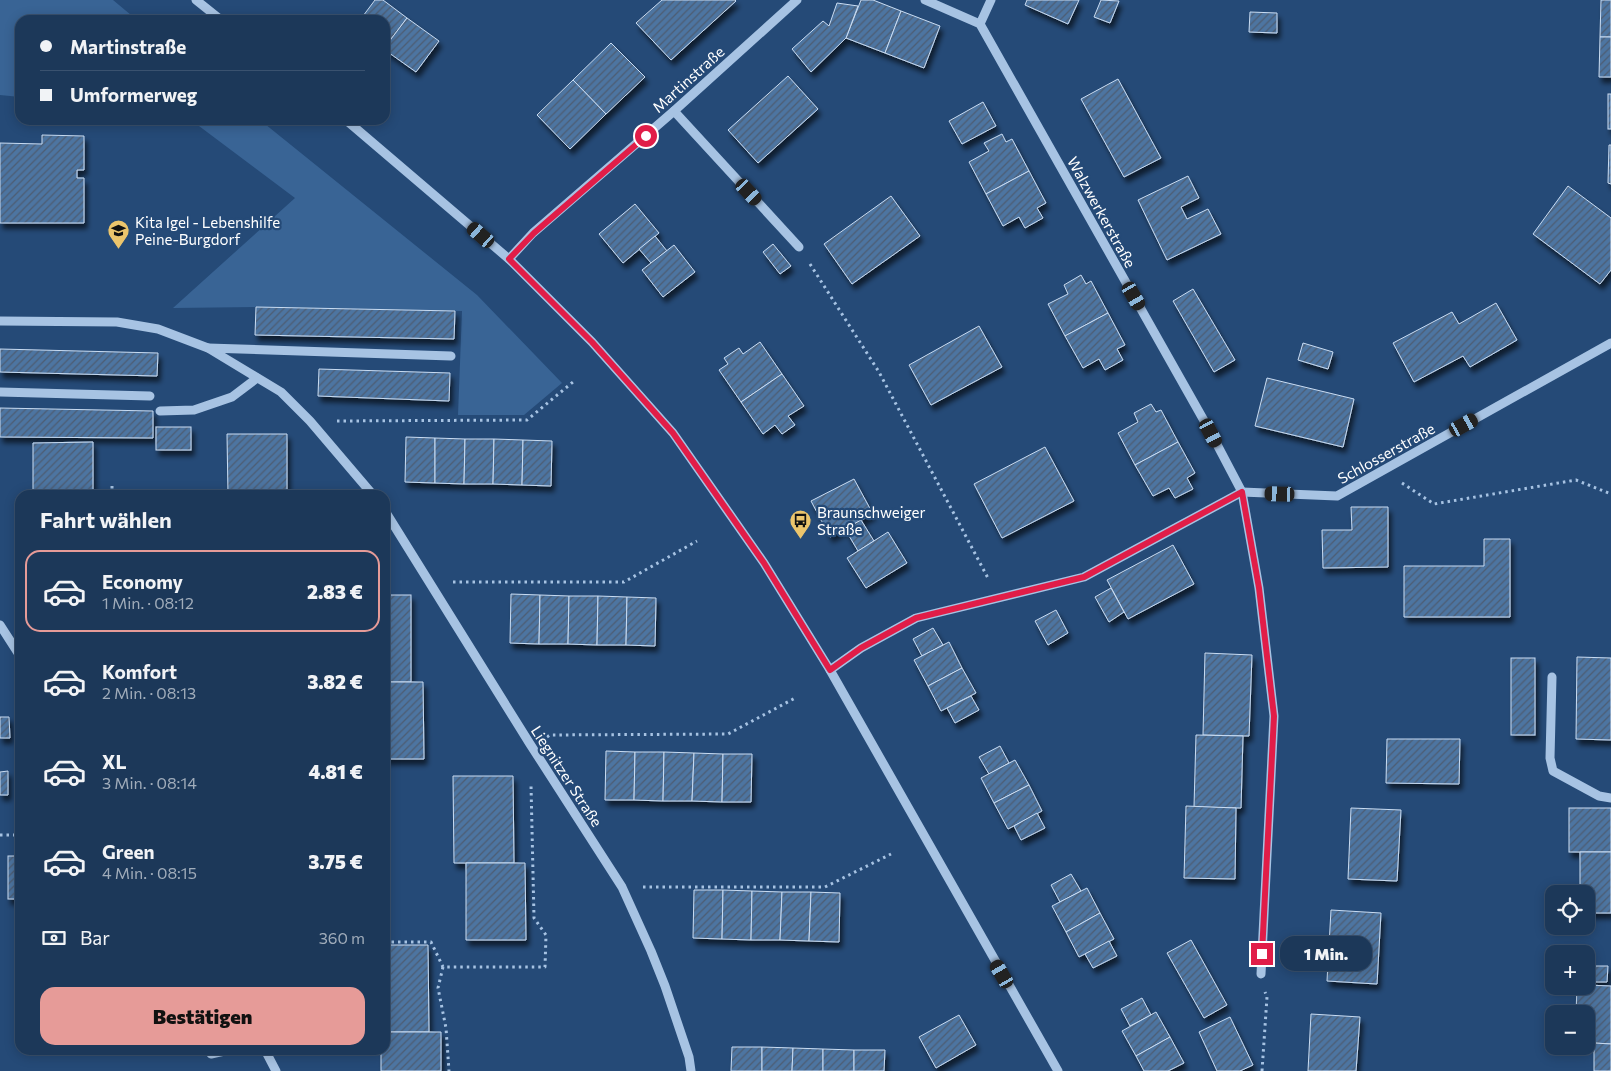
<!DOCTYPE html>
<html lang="de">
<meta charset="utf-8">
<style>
:root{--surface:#1c3859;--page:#294362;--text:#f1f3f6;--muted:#a0acba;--line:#3a526f;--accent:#e69b98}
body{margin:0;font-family:Commissioner,sans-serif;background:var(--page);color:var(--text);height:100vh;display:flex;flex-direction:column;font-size:19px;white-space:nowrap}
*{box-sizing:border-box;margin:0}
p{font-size:16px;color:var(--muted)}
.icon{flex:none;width:28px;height:28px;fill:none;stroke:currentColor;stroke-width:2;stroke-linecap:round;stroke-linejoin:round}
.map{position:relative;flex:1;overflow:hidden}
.panel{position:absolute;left:15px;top:490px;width:375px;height:565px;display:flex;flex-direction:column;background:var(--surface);border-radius:15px;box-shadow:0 2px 12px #0003,0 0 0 1px var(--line)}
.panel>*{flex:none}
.hud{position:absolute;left:15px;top:15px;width:375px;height:110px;border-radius:15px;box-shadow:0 2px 12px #0003,0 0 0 1px var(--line);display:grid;align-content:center;height:110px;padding:0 25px;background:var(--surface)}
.buttons{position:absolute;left:1545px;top:885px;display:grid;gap:10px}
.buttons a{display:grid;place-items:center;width:50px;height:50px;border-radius:10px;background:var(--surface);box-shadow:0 2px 12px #0003,0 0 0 1px var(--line);font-size:25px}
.end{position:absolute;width:22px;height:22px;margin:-11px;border:6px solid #e11d48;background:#fff;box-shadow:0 0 0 2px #fff}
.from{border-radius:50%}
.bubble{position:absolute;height:35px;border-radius:15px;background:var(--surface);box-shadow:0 2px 12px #0003,0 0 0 1px var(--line);font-size:16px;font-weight:800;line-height:35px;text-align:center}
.car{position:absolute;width:15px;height:30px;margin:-15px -8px;border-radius:6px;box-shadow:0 0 4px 1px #0007;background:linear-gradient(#222 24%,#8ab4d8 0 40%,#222 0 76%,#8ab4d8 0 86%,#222 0)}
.hud b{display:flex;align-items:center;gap:18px;height:48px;font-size:19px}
.hud b+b{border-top:1px solid var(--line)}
.hud i{width:12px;height:12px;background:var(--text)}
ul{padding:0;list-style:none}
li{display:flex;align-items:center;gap:15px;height:82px;margin:0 10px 8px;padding:0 15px;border:2px solid transparent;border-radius:15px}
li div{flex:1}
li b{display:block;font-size:19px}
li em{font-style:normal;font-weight:800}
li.current{border-color:var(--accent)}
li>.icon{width:45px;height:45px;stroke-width:1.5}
h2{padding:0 25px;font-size:22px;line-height:60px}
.pay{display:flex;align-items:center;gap:12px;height:55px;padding:0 25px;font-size:19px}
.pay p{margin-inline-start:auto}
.button{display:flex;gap:10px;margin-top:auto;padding:10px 25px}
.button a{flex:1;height:58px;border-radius:15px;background:var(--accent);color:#111;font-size:20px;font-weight:800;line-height:58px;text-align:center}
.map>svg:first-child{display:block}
.grass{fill:#396495}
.building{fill:url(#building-hatch);stroke:#c9dcf2;filter:url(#shadow)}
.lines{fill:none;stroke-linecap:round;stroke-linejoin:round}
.path{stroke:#a7c3e3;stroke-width:3;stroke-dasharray:2.5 4;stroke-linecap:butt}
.minor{stroke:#a7c3e3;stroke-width:9}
.route{stroke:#e11d48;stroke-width:6}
.labels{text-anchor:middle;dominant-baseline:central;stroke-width:4.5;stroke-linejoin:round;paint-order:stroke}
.street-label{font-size:15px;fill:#fff;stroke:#254a77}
.poi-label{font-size:15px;fill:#fff;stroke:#254a77;text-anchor:start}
</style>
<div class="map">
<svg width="1611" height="1071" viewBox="0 0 1611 1071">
<defs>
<pattern id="building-hatch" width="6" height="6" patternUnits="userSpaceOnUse" patternTransform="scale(1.25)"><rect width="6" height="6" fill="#4e74a1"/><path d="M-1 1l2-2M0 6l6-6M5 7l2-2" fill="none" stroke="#4d5e72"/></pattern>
<filter id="shadow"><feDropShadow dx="3" dy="5.5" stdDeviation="2.5" flood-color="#0009"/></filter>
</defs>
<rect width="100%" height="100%" fill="#254a77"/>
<g class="grass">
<polygon points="0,0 113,0 137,20 20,20 20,97 0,95"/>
<polygon points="191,120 260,120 477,295 562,383 524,415 458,415 462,311 256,307 173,308 295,198"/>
</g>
<g class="building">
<polygon points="375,0 383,0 407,18 385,47 385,20 360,20"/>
<polygon points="662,0 735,0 736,1 671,60 636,23"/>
<polygon points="861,0 873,0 901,11 885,53 846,38"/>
<polygon points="1027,0 1079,0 1068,24 1025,5"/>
<polygon points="1101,0 1119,1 1110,23 1094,17"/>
<polygon points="1601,0 1611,0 1611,37 1600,37"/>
<polygon points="837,3 858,6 846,38 811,72 792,49 823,21 829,26"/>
<polygon points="901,11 940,26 924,68 885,53"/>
<polygon points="1250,12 1277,13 1277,33 1249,32"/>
<polygon points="407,18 439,41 416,72 385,50 385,47"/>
<polygon points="1600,37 1611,37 1611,77 1599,77"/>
<polygon points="611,43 645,77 606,114 573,80"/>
<polygon points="788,76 818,109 758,163 728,130"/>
<polygon points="1118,79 1161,158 1124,177 1081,99"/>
<polygon points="573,80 606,114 570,149 537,115"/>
<rect x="1608" y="94" width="3" height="35"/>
<polygon points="983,102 996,126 962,144 949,121"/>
<polygon points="1002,134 1006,142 1012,139 1029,171 986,194 969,162 989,151 984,143"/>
<polygon points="42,135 84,136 84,170 77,170 77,178 84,178 84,223 0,223 0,143 42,144"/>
<polygon points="1609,145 1611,145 1611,184 1608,183"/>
<polygon points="1029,171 1046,203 1037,208 1043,218 1025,228 1019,217 1003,226 986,194"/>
<polygon points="1188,176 1199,198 1181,207 1187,219 1208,209 1221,234 1167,260 1138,200"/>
<polygon points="1568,186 1611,218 1611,270 1600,284 1533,234"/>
<polygon points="891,196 920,236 852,284 824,244"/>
<polygon points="635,204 659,233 623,263 599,234"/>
<polygon points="655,236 667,251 651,263 639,249"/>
<polygon points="773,244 791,266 780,274 763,252"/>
<polygon points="674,245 695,272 663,297 642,270"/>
<polygon points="1081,275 1086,284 1091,281 1108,313 1065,336 1048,304 1068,294 1064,285"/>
<polygon points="1193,289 1235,360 1214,372 1173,301"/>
<polygon points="1496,303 1517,340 1470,367 1463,356 1414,382 1393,343 1452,312 1459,324"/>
<polygon points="256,307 455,311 454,339 255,335"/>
<polygon points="1108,313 1125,345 1117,349 1123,360 1105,370 1099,359 1083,368 1065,336"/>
<polygon points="979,326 1002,367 931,405 909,365"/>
<polygon points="760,342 782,374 741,402 719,370 728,364 724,358 739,348 743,354"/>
<polygon points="1303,343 1333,352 1328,369 1298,360"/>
<polygon points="0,349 158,353 157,376 0,372"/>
<polygon points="319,369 450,373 449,401 318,396"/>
<polygon points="782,374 804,406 788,416 795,425 782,434 775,425 763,434 741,402"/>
<polygon points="1267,378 1354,399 1343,447 1255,426"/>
<polygon points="1151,404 1156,412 1161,410 1178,442 1135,465 1118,433 1138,422 1134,413"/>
<polygon points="0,408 153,411 153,438 0,437"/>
<rect x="156" y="427" width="35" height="23"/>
<polygon points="227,434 287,434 287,495 228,495"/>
<polygon points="406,437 435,438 435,483 405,482"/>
<polygon points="435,438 465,439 464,484 435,483"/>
<polygon points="465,439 494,439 493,484 464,484"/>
<polygon points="494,439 523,440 522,485 493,484"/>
<polygon points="523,440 552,441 551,486 522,485"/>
<polygon points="93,442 93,495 33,495 33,443"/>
<polygon points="1178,442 1195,473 1187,478 1193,489 1175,498 1169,488 1153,496 1135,465"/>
<polygon points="1045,447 1074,501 1002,538 974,484"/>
<polygon points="854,479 873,514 830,537 811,501"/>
<polygon points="1351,507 1388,507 1388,567 1323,568 1322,530 1352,530"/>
<polygon points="861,520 874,541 858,551 845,529"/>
<polygon points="888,532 907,563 866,588 847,558"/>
<polygon points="1484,539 1510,539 1510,617 1404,617 1404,566 1484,566"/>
<polygon points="1173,545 1194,584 1128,619 1107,580"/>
<polygon points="1111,588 1124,612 1109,622 1095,597"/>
<polygon points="511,594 540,595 539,644 510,643"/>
<rect x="385" y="595" width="26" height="87"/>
<polygon points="540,595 569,596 568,644 539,644"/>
<polygon points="569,596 598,596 597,645 568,644"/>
<polygon points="598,596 627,597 626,645 597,645"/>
<polygon points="627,597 656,598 655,646 626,645"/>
<polygon points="1056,610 1068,633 1048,645 1035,621"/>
<polygon points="933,628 943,645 922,656 913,639"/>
<polygon points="949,642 962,668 928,686 914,660"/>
<polygon points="1205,653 1252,655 1249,736 1203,735"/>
<polygon points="1577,657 1611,658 1611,740 1576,739"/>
<rect x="1511" y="658" width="24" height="77"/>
<polygon points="962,668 976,693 941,711 928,686"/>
<polygon points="385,682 423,682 424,759 385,759"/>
<polygon points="971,696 979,710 955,723 947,708"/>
<polygon points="0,717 9,717 10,738 0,738"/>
<polygon points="1196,735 1243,736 1241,808 1194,807"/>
<polygon points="1387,739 1460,739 1459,784 1386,783"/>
<polygon points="1000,746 1009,763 989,774 979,757"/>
<polygon points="606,751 635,752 634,800 605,800"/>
<polygon points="635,752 664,752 663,801 634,800"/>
<polygon points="664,752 694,753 692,801 663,801"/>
<polygon points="694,753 723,754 722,802 692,801"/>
<polygon points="723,754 752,754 751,802 722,802"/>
<polygon points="1015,760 1029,785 994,803 981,778"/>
<polygon points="8,771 8,795 0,795 0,772"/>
<polygon points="453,776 513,776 514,863 454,863"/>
<polygon points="1029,785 1042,811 1008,829 994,803"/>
<polygon points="1186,806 1236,808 1235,879 1184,878"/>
<polygon points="1351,808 1401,810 1397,881 1348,879"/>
<rect x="1569" y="808" width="42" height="44"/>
<polygon points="1037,813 1045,828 1021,840 1014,826"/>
<polygon points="1580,852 1611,852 1611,913 1586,913 1586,894 1580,894"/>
<rect x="8" y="856" width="12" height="43"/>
<polygon points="466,863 525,863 526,940 466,940"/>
<polygon points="1071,874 1081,891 1060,902 1051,885"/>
<polygon points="1087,888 1100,913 1066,932 1052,906"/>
<polygon points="694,890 723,890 722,939 693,938"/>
<polygon points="723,890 752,891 751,940 722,939"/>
<polygon points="752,891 782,892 780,940 751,940"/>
<polygon points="782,892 811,892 809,941 780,940"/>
<polygon points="811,892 840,893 839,942 809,941"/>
<polygon points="1331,910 1381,913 1377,984 1327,981"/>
<polygon points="1100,913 1114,939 1079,957 1066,932"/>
<polygon points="1191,940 1227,1005 1204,1018 1167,953"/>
<polygon points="1109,941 1117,956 1093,968 1085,954"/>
<polygon points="385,945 428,945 429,1032 385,1032"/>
<polygon points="1586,966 1608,966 1607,982 1586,982"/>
<polygon points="1586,985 1611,986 1611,1044 1594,1043 1595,1021 1586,1021 1586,1014 1576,1014 1577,986"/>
<polygon points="1142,998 1151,1015 1130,1026 1121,1009"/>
<polygon points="1156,1012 1170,1037 1136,1056 1122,1031"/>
<polygon points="1311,1014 1360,1017 1356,1071 1308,1071"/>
<polygon points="959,1015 976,1045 936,1068 919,1037"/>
<polygon points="1230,1017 1253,1065 1240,1071 1217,1071 1199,1032"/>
<polygon points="385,1032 441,1032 441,1071 381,1071 381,1050 385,1050"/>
<polygon points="1170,1037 1184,1063 1168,1071 1144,1071 1136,1056"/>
<polygon points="1594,1043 1611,1044 1611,1071 1594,1071"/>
<polygon points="732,1047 762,1047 762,1071 731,1071"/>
<polygon points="762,1047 793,1048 792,1071 762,1071"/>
<polygon points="793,1048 823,1049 823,1071 792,1071"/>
<polygon points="823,1049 854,1050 854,1071 823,1071"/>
<polygon points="854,1050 885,1050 884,1071 854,1071"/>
</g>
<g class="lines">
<g class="path">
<polyline points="810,264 879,372 989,580"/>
<polyline points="337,421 527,420 573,382"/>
<polyline points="1402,483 1434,504 1576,480 1611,494"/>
<polyline points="112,486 112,495"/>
<polyline points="453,582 624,582 697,541"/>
<polyline points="547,737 550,735 728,734 797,697"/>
<polyline points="0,835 20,835"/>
<polyline points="643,887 825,887 891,854"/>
<polyline points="385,942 431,942 443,967 545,967 546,935 534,918 531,785"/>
<polyline points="443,967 438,988 446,1028 449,1071"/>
<polyline points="1262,1071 1267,997 1265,992"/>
</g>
<g class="minor">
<polyline points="196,0 221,20"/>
<polyline points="925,0 980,24 1211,433 1242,492 1259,588 1274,716 1261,974"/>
<polyline points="980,24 991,0"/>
<polyline points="674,111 799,247"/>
<polyline points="346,120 509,259 592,342 673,433 764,563 830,670 1058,1071"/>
<polyline points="509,259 533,233 674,111 797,0"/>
<polyline points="0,321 117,322 158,329 208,348 281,392 310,421 373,495"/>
<polyline points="208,348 451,356"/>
<polyline points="0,392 150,396"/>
<polyline points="160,411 194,410 232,397 257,378"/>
<polyline points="1242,492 1337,496 1611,343"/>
<polyline points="385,511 530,744 622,887 651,951 665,986 689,1057 691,1071"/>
<polyline points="0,625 20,656"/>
<polyline points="830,670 861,648 916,618 1084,577 1242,492"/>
<polyline points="1552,677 1550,758 1553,771 1599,796 1611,798"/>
<polyline points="265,1050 276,1071"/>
<polyline points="211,1054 229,1050"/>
</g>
</g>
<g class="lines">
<polyline class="route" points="646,136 534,233 509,259 592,342 673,433 764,563 830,670 861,648 916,618 1084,577 1242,492 1259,588 1274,716 1262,954"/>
</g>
<defs>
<symbol id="school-pin" viewBox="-11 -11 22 30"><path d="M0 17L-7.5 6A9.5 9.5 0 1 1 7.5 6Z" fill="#ecc56c" stroke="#254a77"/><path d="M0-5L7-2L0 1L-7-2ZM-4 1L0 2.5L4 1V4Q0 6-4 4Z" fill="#111"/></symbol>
<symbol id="bus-pin" viewBox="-11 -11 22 30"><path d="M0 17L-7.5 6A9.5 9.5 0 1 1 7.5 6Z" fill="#ecc56c" stroke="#254a77"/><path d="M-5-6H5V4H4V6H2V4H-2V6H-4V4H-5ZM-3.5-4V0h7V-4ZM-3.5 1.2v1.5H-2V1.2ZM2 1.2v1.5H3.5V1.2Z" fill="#111"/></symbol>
</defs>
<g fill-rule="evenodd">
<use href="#school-pin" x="106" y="218" width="25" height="34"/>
<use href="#bus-pin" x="788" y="508" width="25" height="34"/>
</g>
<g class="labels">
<g class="street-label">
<text transform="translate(688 79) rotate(-42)">Martinstraße</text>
<text transform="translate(1102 212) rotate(61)">Walzwerkerstraße</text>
<text transform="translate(1386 453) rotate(-29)">Schlosserstraße</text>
<text transform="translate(567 776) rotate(57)">Liegnitzer Straße</text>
</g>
<g class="poi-label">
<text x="135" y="222">Kita Igel - Lebenshilfe<tspan x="135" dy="17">Peine-Burgdorf</tspan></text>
<text x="817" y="512">Braunschweiger<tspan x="817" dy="17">Straße</tspan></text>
</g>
</g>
</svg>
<div class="buttons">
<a><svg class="icon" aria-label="locate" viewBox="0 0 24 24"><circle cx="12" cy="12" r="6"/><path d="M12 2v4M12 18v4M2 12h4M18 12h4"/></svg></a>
<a>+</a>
<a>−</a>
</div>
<i class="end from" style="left:646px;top:136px"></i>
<i class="end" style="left:1262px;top:954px"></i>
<div class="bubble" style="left:1280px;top:936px;width:92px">1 Min.</div>
<i class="car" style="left:749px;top:192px;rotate:137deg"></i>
<i class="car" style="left:481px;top:235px;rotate:311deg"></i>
<i class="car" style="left:1134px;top:296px;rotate:150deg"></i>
<i class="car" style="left:1464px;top:425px;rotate:61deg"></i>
<i class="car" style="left:1211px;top:433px;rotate:152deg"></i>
<i class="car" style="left:1280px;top:494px;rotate:272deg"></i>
<i class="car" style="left:1002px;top:974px;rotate:330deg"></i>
<div class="hud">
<b><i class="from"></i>Martinstraße</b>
<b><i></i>Umformerweg</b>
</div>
<section class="panel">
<h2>Fahrt wählen</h2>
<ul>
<li class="current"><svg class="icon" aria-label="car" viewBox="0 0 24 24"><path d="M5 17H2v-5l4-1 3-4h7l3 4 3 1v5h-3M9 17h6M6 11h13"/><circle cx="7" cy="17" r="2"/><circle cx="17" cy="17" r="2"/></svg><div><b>Economy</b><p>1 Min. · 08:12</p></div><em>2.83 €</em></li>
<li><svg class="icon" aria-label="car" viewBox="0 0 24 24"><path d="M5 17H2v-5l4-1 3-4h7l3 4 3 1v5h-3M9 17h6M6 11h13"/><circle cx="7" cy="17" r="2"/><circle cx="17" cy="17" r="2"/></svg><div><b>Komfort</b><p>2 Min. · 08:13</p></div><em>3.82 €</em></li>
<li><svg class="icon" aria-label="car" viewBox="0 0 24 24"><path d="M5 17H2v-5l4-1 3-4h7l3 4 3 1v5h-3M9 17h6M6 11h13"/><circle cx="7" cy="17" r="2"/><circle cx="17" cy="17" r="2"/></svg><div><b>XL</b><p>3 Min. · 08:14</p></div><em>4.81 €</em></li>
<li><svg class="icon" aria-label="car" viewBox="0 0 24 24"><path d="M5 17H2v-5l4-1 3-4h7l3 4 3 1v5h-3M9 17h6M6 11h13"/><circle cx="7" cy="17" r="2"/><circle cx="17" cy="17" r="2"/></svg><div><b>Green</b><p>4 Min. · 08:15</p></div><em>3.75 €</em></li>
</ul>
<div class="pay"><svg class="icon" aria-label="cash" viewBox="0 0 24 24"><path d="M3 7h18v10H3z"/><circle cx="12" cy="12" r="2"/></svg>Bar<p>360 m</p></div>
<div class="button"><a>Bestätigen</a></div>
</section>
</div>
